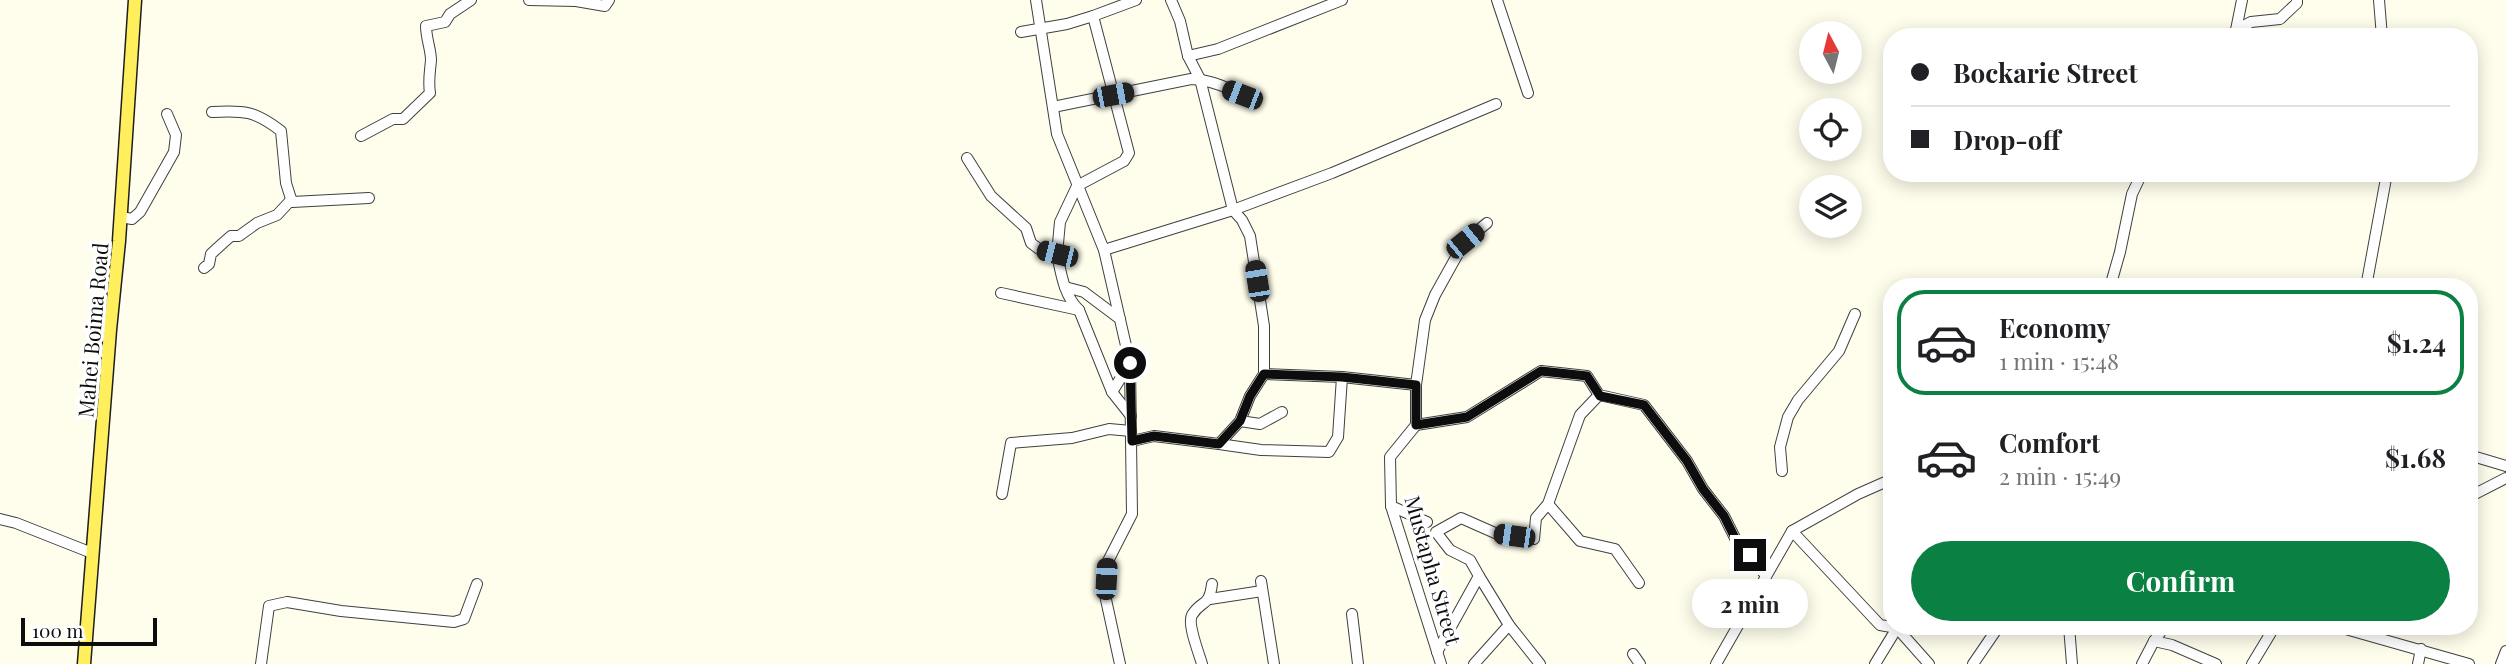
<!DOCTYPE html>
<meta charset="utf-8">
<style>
:root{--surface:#fff;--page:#f6f6f6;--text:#202124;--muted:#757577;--line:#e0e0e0;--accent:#0b8043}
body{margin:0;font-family:"Playfair Display",serif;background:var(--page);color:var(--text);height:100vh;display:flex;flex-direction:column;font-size:26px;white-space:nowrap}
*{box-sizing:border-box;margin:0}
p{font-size:23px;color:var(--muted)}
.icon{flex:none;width:38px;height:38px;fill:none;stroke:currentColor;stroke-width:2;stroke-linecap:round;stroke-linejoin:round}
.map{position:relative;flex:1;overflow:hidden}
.sheet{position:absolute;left:1883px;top:278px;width:595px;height:357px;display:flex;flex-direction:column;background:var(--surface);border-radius:28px;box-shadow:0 4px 18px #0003}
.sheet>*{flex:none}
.hud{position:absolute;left:1883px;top:28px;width:595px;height:154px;border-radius:28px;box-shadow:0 4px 18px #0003;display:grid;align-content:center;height:154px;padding:0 28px;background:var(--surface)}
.needle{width:46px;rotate:353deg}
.tools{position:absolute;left:1799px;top:21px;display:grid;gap:14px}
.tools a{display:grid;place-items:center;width:63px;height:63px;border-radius:50%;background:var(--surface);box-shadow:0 4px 18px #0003;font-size:35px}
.scale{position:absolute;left:21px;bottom:18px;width:136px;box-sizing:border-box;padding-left:7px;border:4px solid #0d0d0d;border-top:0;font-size:19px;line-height:24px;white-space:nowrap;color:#0d0d0d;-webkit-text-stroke:5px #fff;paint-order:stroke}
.end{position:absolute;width:32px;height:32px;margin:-16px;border:9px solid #0d0d0d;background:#fff;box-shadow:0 0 0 4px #fff}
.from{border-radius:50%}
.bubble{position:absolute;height:49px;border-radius:24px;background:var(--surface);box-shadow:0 4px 18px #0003;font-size:23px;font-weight:700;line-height:49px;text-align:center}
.car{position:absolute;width:21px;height:42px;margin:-21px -10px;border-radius:9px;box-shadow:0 0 5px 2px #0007;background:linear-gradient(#222 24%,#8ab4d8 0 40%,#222 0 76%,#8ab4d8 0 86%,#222 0)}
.hud b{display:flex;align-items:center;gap:24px;height:66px;font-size:26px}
.hud b+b{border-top:2px solid var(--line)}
.hud i{width:18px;height:18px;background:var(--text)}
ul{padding:12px 0 0;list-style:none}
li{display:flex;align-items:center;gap:21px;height:105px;margin:0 14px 10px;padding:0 14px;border:4px solid transparent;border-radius:28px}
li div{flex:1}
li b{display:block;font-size:26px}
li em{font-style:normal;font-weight:700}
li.on{border-color:var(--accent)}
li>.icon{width:63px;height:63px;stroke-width:1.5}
.action{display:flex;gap:14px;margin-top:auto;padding:14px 28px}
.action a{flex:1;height:80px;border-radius:42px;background:var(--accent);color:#fff;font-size:28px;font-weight:700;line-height:80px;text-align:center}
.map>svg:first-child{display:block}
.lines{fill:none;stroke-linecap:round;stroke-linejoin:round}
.minor-casing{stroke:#404040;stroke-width:12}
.major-casing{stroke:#1e1e1e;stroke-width:15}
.minor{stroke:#fff;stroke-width:10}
.major{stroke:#ffef5d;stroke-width:12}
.route{stroke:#0d0d0d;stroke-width:9}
.labels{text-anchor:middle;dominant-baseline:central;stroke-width:7;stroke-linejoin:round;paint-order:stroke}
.street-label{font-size:21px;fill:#0d0d0d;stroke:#fff}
</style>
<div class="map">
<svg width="2506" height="664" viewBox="0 0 2506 664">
<rect width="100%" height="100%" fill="#fffeed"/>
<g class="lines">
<defs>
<g id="minor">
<polyline points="529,0 576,1 605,6 609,0"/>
<polyline points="1036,0 1057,134 1104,250 1130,363"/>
<polyline points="1171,0 1180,21 1188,56 1218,49 1342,0"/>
<polyline points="1497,0 1528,93"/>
<polyline points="2379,0 2382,37"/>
<polyline points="1093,16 1136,0"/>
<polyline points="2236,30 2242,0"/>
<polyline points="1021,32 1067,24 1093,16 1129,153 1124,161 1077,186 1060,222 1057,254"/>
<polyline points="2234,37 2236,30 2251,22 2280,19 2297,3 2297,0"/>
<path d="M1053,107l138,-28c16,0 45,10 56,21"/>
<path d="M212,112c32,-2 43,-1 69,19l5,52 6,19 77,-4"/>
<path d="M361,136l32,-17h10l27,-26c-2,-13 0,-20 1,-33 0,-10 -5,-22 -5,-34l19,-4 5,-8 21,-14"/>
<path d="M967,158l24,38 35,32 5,15 8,6 18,5c4,19 7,42 22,56l33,82 19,24"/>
<polyline points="121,217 132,219 140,212 174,152 176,135 167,114"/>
<polyline points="1104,250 1233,210 1200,79 1188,56"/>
<polyline points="204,268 209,264 211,254 223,243 231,236 239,236 257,223 277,215 291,200"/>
<polyline points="1065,287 1084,292 1120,319"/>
<polyline points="2110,287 2120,252 2132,194 2142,173"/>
<polyline points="2366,287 2387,173"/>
<polyline points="1001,293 1079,310"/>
<polyline points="1264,374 1342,377 1416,385"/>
<polyline points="1112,392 1130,363 1132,514 1107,563 1105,595 1120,664"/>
<polyline points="1240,421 1260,424 1282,412"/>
<polyline points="1416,425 1467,417 1541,371 1587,376 1599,395 1644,405 1687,461 1703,489 1724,516 1741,550 1750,555 1766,576"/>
<polyline points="1132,441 1154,436 1219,444 1240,421 1250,396 1264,374 1264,326 1250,236 1242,220 1233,210 1332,173 1496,104"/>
<polyline points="1219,444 1261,450 1329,452 1338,437 1342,377"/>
<polyline points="2469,455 2506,466"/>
<polyline points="1782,471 1780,447 1788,417 1798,400 1839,351 1855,314"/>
<polyline points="1002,494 1011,443 1072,438 1109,429 1131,431"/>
<polyline points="2469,497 2506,478"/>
<polyline points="1548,504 1580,541 1615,549 1639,583"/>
<polyline points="1391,506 1427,522"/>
<polyline points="0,519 16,523 92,553"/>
<polyline points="1792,531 1858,494 1892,479"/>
<polyline points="1479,576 1509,625 1540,664"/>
<polyline points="1261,581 1274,664"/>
<polyline points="1210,599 1262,591"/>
<polyline points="1352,614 1358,664"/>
<polyline points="2069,626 2072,664"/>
<polyline points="2335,626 2469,664"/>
<polyline points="2154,641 2172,645 2216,664"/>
<polyline points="1437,652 1479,576 1470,560 1450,550 1436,532 1461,518 1495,533 1534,539 1536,518 1548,504 1580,415 1599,395"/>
<polyline points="1633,654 1640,664"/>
<polyline points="261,664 269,606 287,602 341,611 454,622 464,619 477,584"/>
<path d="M1202,664c-3,-11 -15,-40 -10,-49 10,-16 17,-7 20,-31"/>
<polyline points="1441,664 1391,506 1390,457 1416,425 1416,385 1425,320 1435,295 1465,241 1487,223"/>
<polyline points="1474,664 1509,625"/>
<polyline points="1716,664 1792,531 1880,625 1897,628 1929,664"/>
<polyline points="1875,664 1897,628"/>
<polyline points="1973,664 1999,626"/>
<polyline points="2142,664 2154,641 2165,626"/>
<polyline points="2252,664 2275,626"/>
<polyline points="2418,664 2421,649"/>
<polyline points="2501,664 2506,651"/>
</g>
<polyline id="major" points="84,664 110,330 119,241 135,0"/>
</defs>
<use href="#minor" class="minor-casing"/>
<use href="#major" class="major-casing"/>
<use href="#minor" class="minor"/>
<use href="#major" class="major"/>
</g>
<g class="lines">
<polyline class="route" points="1130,363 1132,441 1154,436 1219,444 1240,421 1250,396 1264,374 1342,377 1416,385 1416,425 1467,417 1541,371 1587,376 1600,396 1644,405 1687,461 1703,489 1724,516 1741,550 1750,555"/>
</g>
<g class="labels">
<g class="street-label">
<text transform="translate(92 330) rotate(-85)">Mahei Boima Road</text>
<text transform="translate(1434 570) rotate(74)">Mustapha Street</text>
</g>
</g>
</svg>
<div class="tools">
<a><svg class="needle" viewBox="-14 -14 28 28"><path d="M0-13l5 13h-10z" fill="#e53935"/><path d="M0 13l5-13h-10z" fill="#757577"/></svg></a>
<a><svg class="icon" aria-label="locate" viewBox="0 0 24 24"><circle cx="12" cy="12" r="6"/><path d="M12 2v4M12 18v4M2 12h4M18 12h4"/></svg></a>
<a><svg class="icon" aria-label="layers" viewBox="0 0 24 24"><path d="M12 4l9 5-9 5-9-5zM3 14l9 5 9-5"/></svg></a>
</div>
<div class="scale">100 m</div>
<i class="end from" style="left:1130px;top:363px"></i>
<i class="end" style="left:1750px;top:555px"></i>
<div class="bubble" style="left:1692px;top:579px;width:116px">2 min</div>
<i class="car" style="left:1113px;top:95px;rotate:79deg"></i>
<i class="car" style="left:1242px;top:95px;rotate:291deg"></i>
<i class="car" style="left:1465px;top:241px;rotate:51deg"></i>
<i class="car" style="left:1057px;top:254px;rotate:284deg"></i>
<i class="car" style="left:1257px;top:281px;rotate:351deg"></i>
<i class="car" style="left:1514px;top:536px;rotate:278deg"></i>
<i class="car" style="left:1106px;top:579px;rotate:3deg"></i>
<div class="hud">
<b><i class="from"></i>Bockarie Street</b>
<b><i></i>Drop-off</b>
</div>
<section class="sheet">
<ul>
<li class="on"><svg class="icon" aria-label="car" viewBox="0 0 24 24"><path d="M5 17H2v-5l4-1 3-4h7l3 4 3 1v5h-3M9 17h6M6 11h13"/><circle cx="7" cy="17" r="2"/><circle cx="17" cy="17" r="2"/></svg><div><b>Economy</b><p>1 min · 15:48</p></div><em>$1.24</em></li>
<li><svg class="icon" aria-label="car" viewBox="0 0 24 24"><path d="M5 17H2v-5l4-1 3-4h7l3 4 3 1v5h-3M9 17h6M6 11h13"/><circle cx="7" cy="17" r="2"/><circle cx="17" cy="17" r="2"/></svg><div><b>Comfort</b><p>2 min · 15:49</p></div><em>$1.68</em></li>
</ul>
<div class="action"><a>Confirm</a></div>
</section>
</div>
